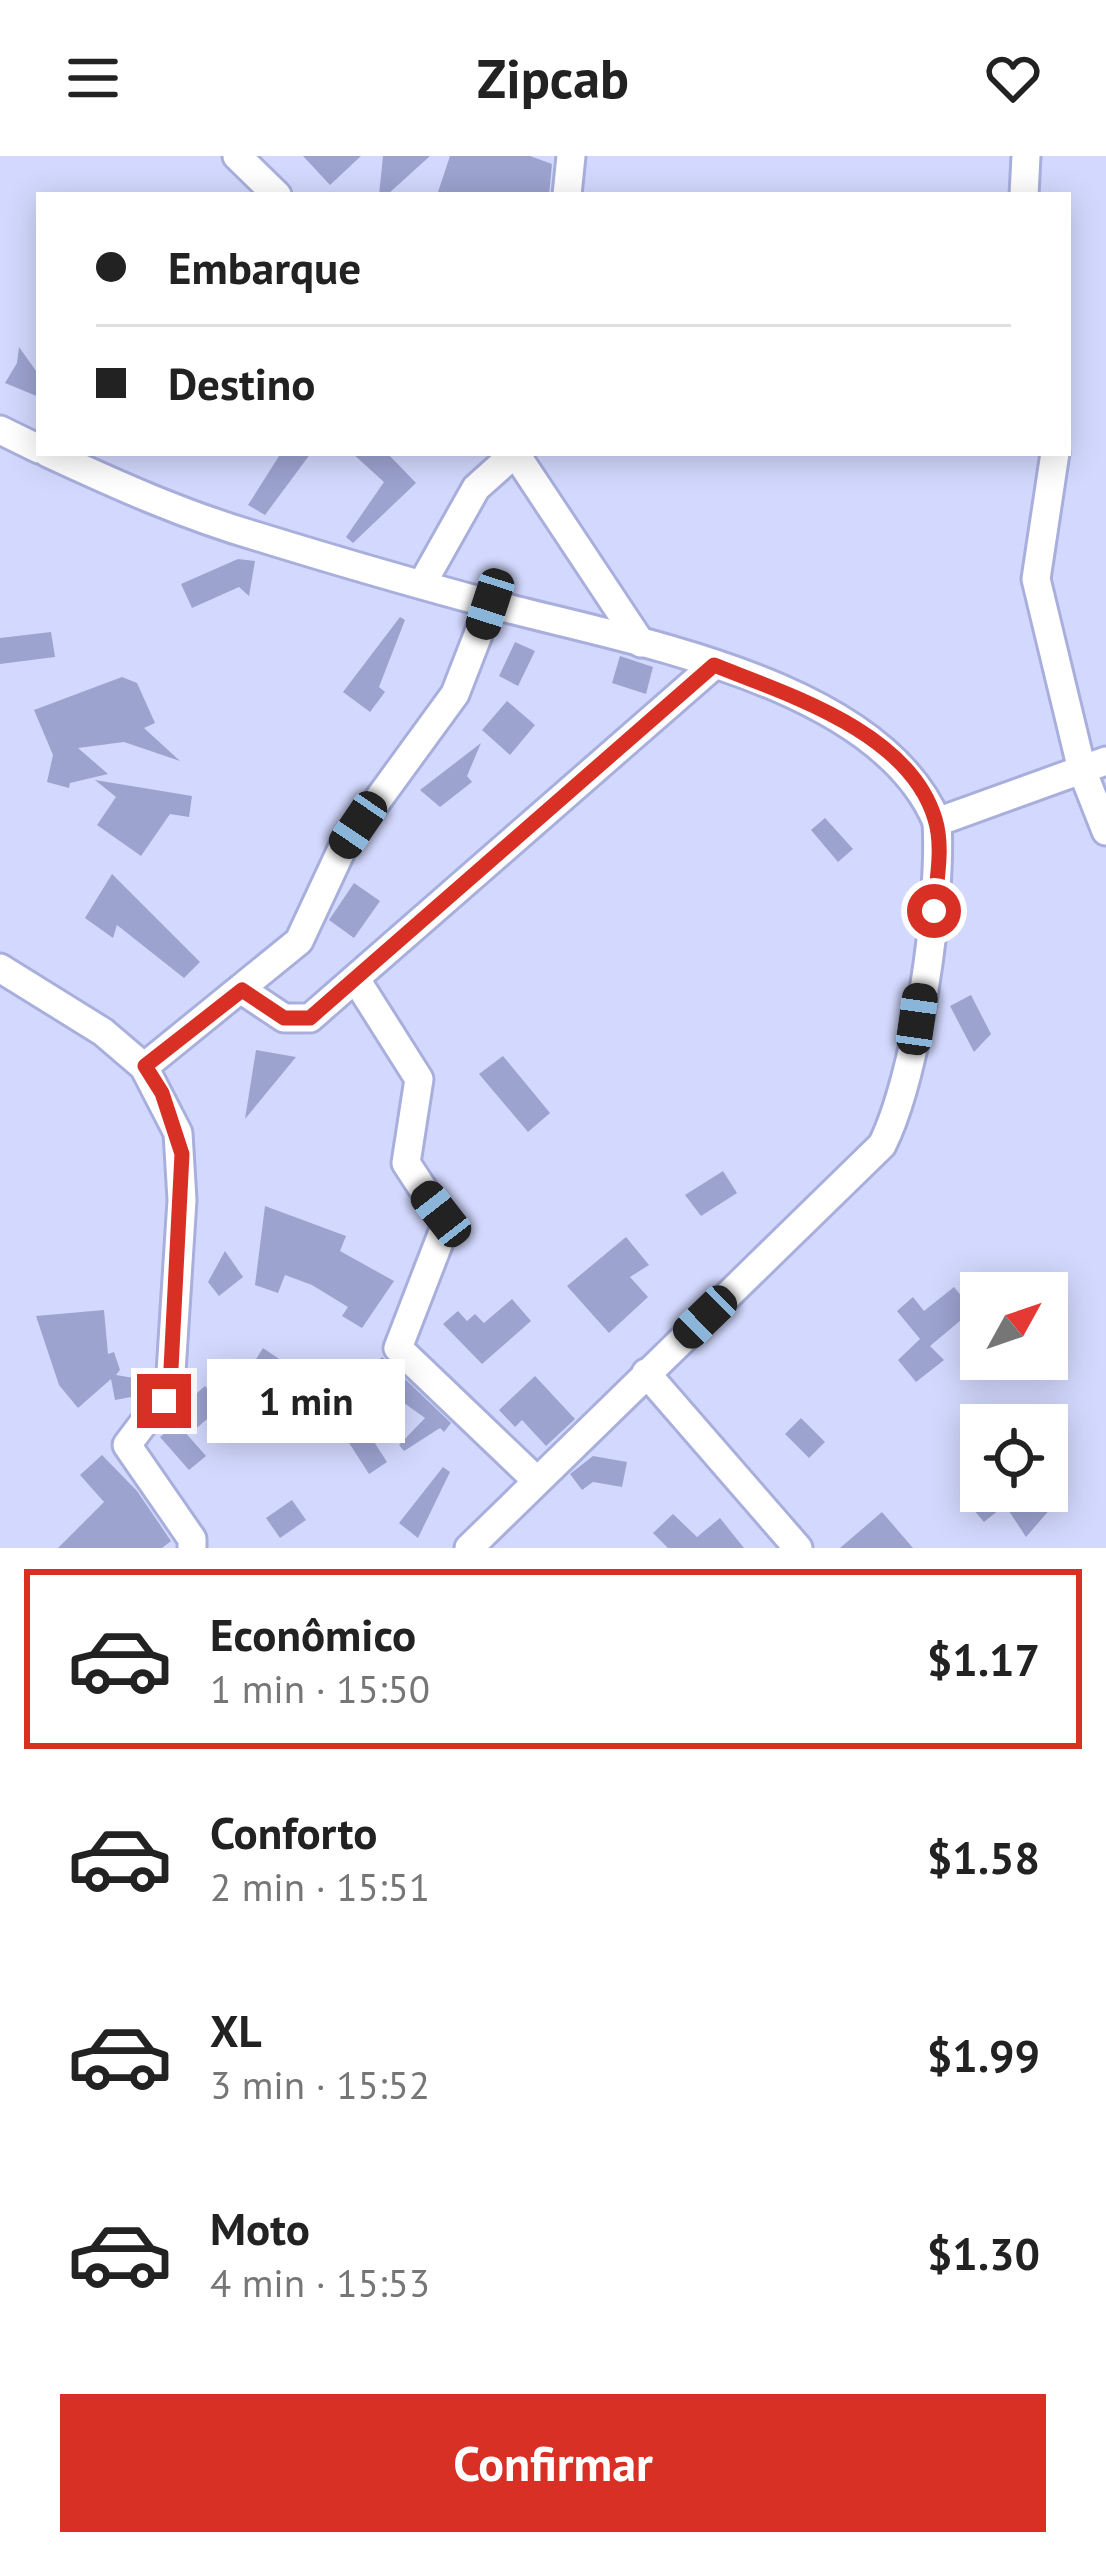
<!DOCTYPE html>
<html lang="pt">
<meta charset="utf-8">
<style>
:root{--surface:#fff;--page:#f6f6f6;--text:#222;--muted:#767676;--line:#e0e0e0;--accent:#d93025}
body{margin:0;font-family:"PT Sans",sans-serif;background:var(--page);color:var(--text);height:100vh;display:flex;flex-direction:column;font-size:45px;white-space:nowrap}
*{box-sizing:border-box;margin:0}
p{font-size:39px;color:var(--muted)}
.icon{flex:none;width:66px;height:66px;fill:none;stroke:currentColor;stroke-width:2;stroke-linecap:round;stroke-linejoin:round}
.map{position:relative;height:1392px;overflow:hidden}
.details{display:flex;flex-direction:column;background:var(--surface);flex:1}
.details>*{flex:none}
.hud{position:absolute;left:36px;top:36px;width:1035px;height:264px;border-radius:0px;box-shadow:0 6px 30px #0003;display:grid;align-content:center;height:264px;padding:0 60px;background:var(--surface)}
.needle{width:78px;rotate:50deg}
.fabs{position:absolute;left:960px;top:1116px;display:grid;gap:24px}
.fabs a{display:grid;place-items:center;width:108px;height:108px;border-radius:0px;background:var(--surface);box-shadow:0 6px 30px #0003;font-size:60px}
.end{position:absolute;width:54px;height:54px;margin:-27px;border:15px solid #d93025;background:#fff;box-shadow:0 0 0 6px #fff}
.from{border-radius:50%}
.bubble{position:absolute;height:84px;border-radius:0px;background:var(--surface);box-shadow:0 6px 30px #0003;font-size:39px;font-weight:600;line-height:84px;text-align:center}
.car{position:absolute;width:36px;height:72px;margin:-36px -18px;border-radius:15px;box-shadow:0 0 9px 3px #0007;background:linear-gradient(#222 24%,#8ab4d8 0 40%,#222 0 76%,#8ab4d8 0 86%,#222 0)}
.hud b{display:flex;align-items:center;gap:42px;height:114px;font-size:45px}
.hud b+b{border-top:3px solid var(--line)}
.hud i{width:30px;height:30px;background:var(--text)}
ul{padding:21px 0 0;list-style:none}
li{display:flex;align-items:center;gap:36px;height:180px;margin:0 24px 18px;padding:0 36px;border:6px solid transparent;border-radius:0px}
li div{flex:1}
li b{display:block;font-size:45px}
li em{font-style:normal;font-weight:600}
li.selected{border-color:var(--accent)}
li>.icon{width:108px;height:108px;stroke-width:1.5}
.action{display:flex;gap:24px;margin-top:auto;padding:24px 60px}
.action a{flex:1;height:138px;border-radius:0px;background:var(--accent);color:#fff;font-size:48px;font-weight:600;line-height:138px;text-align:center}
header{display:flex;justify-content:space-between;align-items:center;height:156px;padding:0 60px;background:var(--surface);font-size:54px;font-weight:600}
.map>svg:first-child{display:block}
.building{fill:#9ca3cf}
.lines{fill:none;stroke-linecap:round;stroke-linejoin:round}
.minor-casing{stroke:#a8afdc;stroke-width:33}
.minor{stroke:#fff;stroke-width:27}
.route{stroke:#d93025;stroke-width:15}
</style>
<header><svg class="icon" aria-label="menu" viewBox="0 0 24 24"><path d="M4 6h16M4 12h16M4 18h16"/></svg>Zipcab<svg class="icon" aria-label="heart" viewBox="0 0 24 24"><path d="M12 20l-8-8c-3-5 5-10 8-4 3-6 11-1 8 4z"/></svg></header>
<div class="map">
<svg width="1106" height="1392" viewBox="0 0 1106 1392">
<rect width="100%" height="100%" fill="#d3d9fe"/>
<g class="building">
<polygon points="303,0 361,0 330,29"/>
<polygon points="383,0 430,0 387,39 379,39"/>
<polygon points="450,0 530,0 552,8 549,39 437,39"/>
<polygon points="19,191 39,219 39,241 5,227 17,207"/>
<polygon points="281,297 311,297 265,359 248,349"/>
<polygon points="352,297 387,297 416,327 353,387 346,381 384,326"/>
<polygon points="238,403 255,405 249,440 239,431 192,452 181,428"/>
<polygon points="400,461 405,464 379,531 385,536 370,556 343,536"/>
<polygon points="51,476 55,501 0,508 0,482"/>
<polygon points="515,486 535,495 518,530 499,520"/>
<polygon points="620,500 653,511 646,538 612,527"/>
<polygon points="122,521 137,527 155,567 144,572 180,605 124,586 78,592 108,618 70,627 69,632 47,626 53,599 34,554"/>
<polygon points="507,545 535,569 510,599 482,574"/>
<polygon points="481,587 467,620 472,626 440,651 420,634"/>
<polygon points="95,624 192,640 189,661 170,658 141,700 97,669 116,641"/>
<polygon points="825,662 853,693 838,706 811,674"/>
<polygon points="112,718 200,806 184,822 117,769 113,782 85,762"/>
<polygon points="354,727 380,745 354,782 329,764"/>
<polygon points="971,839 991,878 974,896 950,850"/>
<polygon points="256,894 296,901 245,963"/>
<polygon points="503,900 550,957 528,976 479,918"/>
<polygon points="723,1015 737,1037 701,1060 685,1039"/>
<polygon points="265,1050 346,1080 340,1095 394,1125 362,1172 342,1160 348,1151 312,1129 285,1119 278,1137 255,1129"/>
<polygon points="626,1081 649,1109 630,1121 648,1141 609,1177 567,1130"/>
<polygon points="225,1095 243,1121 219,1140 208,1126"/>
<polygon points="954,1131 973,1154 930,1190 944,1204 916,1226 898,1204 920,1183 897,1155 913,1141 924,1155"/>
<polygon points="512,1143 531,1165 482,1208 443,1168 458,1155 467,1165 475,1158 484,1167"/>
<polygon points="104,1154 108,1198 114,1196 120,1214 116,1219 152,1225 142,1239 115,1244 111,1223 78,1252 59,1229 36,1160"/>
<polygon points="263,1192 325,1234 308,1259 286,1245 252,1268 227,1232 244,1222"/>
<polygon points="382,1201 451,1267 444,1276 440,1272 404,1295 399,1289 425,1262 404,1247 377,1206"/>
<polygon points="535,1220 575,1263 546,1290 522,1264 515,1271 499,1254"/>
<polygon points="205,1230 222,1250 191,1277 174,1257"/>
<polygon points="801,1262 825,1286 809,1302 785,1278"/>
<polygon points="360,1264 387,1306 369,1318 342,1276"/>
<polygon points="177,1267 206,1300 189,1314 160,1281"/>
<polygon points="102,1299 137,1335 171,1385 162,1392 58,1392 104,1346 80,1319"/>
<polygon points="593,1300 627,1306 622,1331 593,1326 582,1334 570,1318"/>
<polygon points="443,1311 450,1316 418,1382 399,1367"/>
<polygon points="1049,1322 1065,1336 1026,1381 1005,1349 984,1366 972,1352 990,1335 1047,1335"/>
<polygon points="292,1344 306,1364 280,1382 266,1362"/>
<polygon points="882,1356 913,1392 840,1392"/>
<polygon points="673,1358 697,1381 720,1362 744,1392 668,1392 653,1377"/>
</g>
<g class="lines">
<defs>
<g id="minor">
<polyline points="237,0 277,39"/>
<polyline points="567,39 571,0"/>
<polyline points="1024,39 1026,0"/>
<polyline points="0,274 39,293"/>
<path d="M48,297c69,32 138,63 211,84 78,24 157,47 236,68 134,36 383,76 442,217"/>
<polyline points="515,297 641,487"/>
<polyline points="1055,297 1036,423 1082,614 1106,675"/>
<polyline points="422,428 476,332 515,297"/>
<polyline points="0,812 103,876 144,911 178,977 182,1044 170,1232 127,1289 192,1383 192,1392"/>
<polyline points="357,825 419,923 406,1007 446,1068 398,1192 536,1324"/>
<polyline points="242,834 284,862 310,862 714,509"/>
<polyline points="144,911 299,785 342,693 455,538 490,448"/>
<polyline points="646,1217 798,1392"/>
<path d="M469,1392l413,-403c35,-70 60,-244 55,-323l169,-61"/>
</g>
</defs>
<use href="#minor" class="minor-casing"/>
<use href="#minor" class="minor"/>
</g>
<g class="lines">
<path class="route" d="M164,1245l6,-13 12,-234 -20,-61 -17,-27 97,-76 42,28h26l404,-353c75,30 195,67 221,154 9,29 1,63 -1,92"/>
</g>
</svg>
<div class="fabs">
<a><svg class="needle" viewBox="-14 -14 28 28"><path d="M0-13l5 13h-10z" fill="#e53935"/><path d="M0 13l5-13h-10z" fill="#767676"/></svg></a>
<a><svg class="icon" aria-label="locate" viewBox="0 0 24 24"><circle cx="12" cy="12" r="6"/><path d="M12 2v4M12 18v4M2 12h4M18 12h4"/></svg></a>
</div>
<i class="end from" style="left:934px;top:755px"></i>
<i class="end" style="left:164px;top:1245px"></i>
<div class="bubble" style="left:207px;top:1203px;width:198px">1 min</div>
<i class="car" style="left:490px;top:448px;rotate:198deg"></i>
<i class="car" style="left:358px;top:669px;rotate:214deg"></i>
<i class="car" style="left:917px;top:863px;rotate:8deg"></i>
<i class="car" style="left:441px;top:1058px;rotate:322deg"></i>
<i class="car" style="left:705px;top:1161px;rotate:226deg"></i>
<div class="hud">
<b><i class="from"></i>Embarque</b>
<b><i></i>Destino</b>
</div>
</div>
<section class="details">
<ul>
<li class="selected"><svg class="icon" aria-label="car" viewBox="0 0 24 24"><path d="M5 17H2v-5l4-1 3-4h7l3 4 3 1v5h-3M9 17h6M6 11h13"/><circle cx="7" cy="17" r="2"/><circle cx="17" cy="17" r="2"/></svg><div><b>Econômico</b><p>1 min · 15:50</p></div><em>$1.17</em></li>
<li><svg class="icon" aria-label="car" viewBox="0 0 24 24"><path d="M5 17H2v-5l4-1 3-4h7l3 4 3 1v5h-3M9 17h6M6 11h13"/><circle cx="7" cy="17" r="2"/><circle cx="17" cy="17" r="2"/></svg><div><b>Conforto</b><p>2 min · 15:51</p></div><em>$1.58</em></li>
<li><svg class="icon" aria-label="car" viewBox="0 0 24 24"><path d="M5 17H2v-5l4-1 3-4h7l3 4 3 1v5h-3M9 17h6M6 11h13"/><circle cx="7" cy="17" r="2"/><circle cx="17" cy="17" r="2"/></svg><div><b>XL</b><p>3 min · 15:52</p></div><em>$1.99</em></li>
<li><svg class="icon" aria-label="car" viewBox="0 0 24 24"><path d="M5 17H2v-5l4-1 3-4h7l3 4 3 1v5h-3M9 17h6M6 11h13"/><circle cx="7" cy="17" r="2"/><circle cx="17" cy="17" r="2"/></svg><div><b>Moto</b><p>4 min · 15:53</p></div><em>$1.30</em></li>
</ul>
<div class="action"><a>Confirmar</a></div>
</section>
